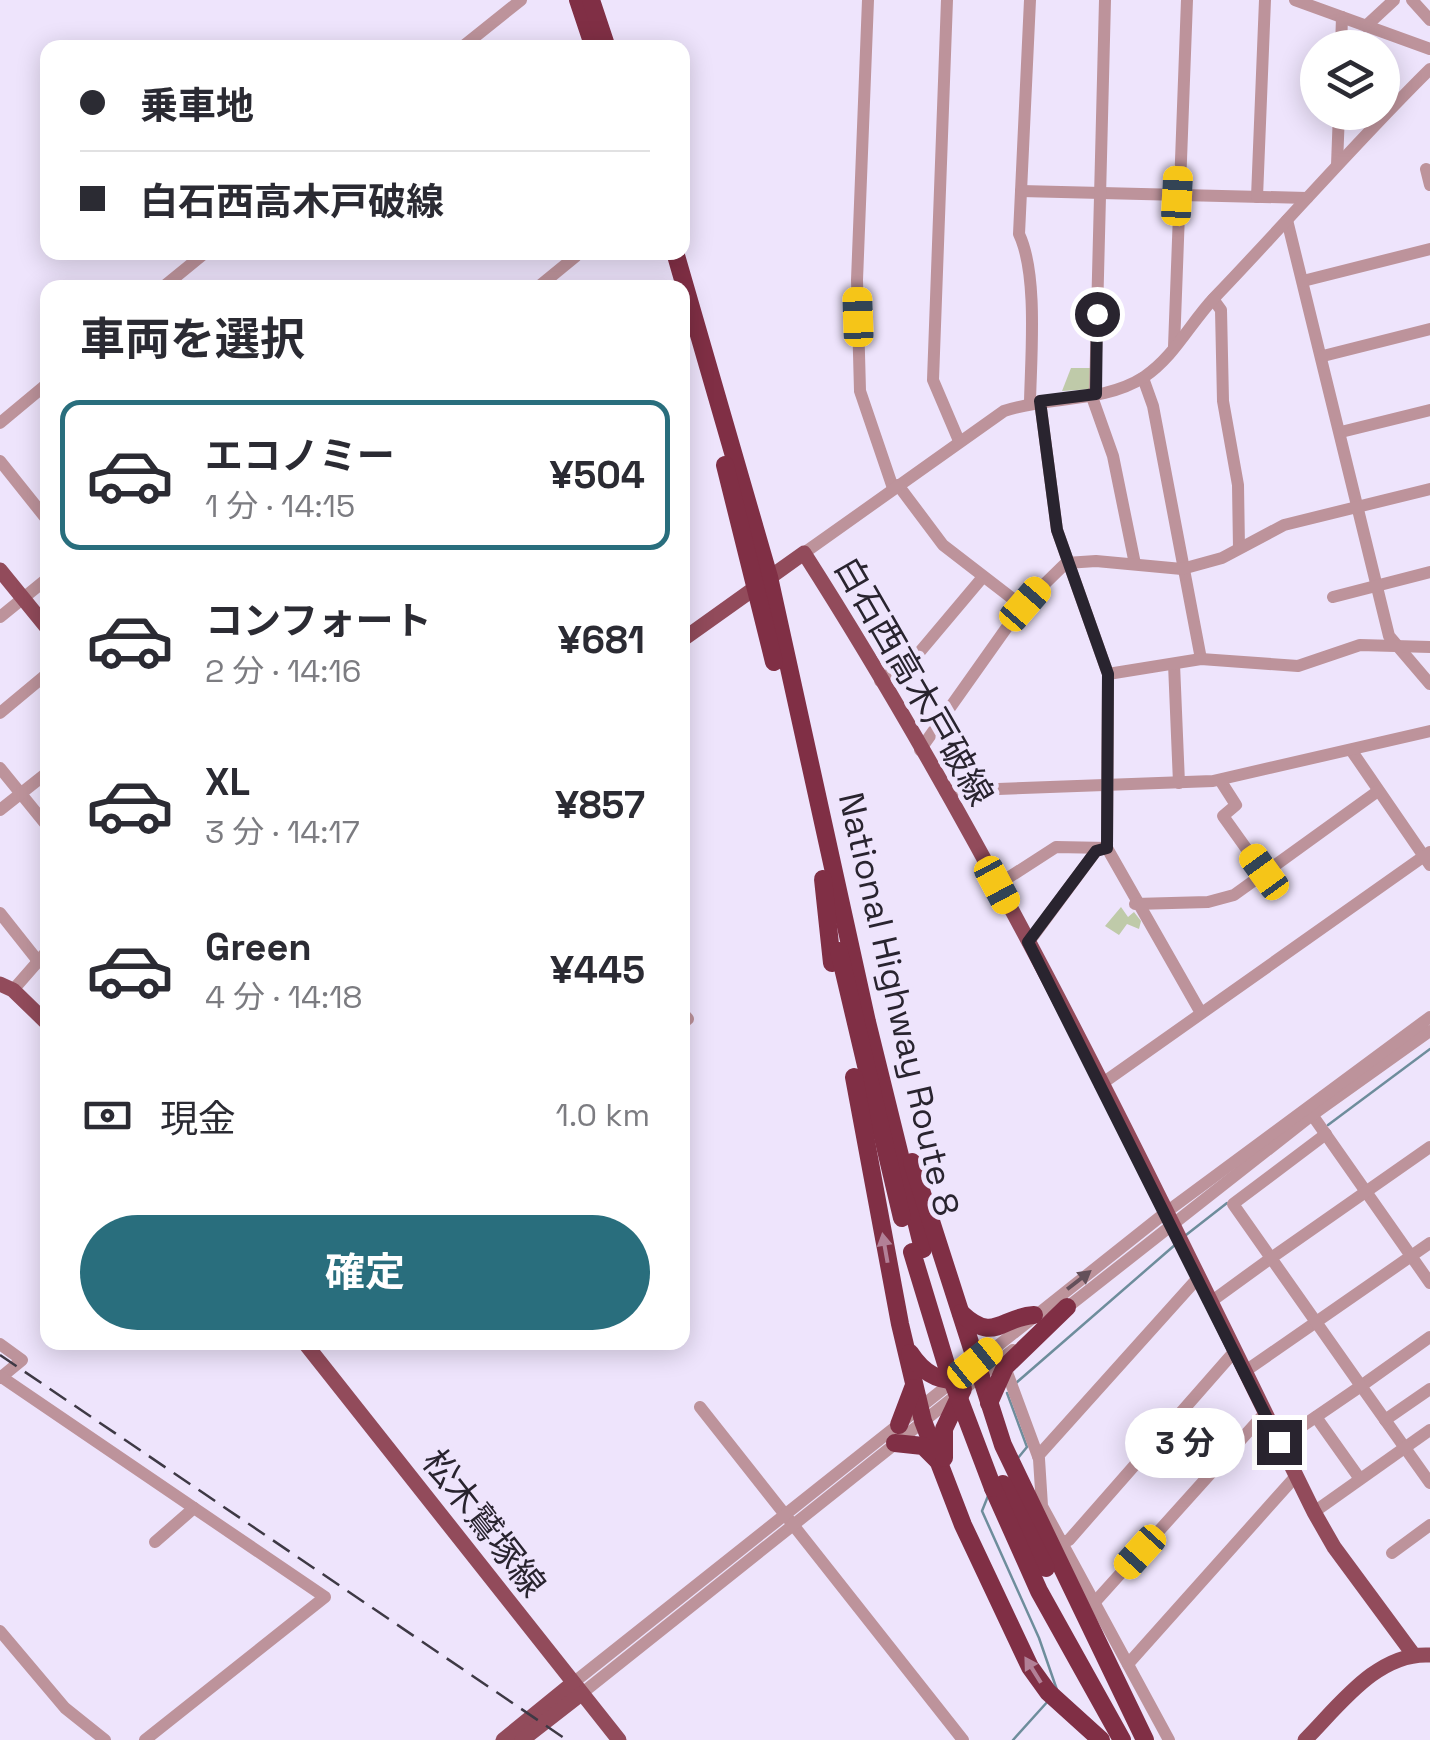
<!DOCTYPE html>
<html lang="ja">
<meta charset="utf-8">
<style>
:root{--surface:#fff;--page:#f2f2f3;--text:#2b2b33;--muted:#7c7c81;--line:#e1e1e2;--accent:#296e7d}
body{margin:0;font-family:"Space Grotesk","Noto Sans JP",sans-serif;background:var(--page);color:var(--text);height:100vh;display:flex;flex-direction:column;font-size:38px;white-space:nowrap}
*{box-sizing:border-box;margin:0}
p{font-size:32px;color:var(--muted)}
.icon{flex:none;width:55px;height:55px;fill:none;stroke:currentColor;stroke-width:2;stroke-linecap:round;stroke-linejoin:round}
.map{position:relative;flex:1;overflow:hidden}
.panel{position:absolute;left:40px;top:280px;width:650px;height:1070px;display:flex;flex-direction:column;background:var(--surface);border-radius:20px;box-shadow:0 5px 25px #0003}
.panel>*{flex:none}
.hud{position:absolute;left:40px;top:40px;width:650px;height:220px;border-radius:20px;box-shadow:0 5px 25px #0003;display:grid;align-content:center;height:220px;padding:0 40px;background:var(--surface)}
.controls{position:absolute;left:1300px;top:30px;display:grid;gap:20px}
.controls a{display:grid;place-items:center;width:100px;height:100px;border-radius:50%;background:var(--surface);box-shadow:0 5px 25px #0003;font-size:50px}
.end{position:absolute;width:45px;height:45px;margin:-22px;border:12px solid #29242f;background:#fff;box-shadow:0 0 0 5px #fff}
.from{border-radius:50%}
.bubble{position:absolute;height:70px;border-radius:35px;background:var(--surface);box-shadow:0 5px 25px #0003;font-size:32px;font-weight:700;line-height:70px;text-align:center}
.car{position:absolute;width:30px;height:60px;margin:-30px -15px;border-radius:12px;box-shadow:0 0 8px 2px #0007;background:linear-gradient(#f5c518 24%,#345 0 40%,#f5c518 0 76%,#345 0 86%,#f5c518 0)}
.hud b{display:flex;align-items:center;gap:35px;height:95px;font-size:38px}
.hud b+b{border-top:2px solid var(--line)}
.hud i{width:25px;height:25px;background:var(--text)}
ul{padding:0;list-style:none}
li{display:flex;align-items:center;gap:30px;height:150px;margin:0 20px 15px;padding:0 20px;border:5px solid transparent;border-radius:20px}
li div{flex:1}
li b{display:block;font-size:38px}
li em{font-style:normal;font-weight:700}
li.current{border-color:var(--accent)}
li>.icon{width:90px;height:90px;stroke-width:1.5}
h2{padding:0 40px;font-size:45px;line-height:120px}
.pay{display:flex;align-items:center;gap:25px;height:110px;padding:0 40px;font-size:38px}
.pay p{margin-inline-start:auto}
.cta{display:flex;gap:20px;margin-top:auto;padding:20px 40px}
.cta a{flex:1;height:115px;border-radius:60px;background:var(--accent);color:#fff;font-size:40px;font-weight:700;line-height:115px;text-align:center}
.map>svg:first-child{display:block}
.green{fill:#bfcaa9}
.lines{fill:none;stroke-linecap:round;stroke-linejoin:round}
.stream{stroke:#6e8d9c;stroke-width:2.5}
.minor{stroke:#bd939b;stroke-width:12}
.major{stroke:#924b5b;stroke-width:15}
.highway{stroke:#802f45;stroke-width:18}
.rail{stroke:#3e3945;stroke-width:2.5;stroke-dasharray:20 10;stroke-linecap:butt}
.highway-bridge{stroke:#802f45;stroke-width:18}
.oneway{fill:#b28097}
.oneway2{fill:#64505a}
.route{stroke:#29242f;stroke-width:12}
.labels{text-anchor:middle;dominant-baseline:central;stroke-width:10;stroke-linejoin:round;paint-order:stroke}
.street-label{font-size:35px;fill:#29242f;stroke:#eee4fc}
</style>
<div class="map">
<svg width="1430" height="1740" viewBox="0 0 1430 1740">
<rect width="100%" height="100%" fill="#eee4fc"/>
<g class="green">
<polygon points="1071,368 1092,368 1092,389 1062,391"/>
<polygon points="1121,907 1128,917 1134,912 1141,921 1139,929 1127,924 1119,935 1105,926"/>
</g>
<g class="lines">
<g class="stream">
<polyline points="1328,1125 1430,1049"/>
<polyline points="1186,1235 1227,1203"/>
<polyline points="1016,1383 1176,1244"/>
<polyline points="1007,1393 1027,1447 1018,1458"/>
<polyline points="988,1496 982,1511 1039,1638 1057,1690"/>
<polyline points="1013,1740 1049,1700"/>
</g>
<g class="minor">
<polyline points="868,0 857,280 860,391 893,488"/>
<polyline points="947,0 933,380 959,441"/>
<path d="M1030,0l-11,234c19,40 12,121 11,168"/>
<polyline points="1295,0 1430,49"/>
<polyline points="1412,0 1430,20"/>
<polyline points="1366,26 1394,0"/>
<polyline points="461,48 521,0"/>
<polyline points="1341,48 1342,17"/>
<polyline points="1337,165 1339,112"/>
<polyline points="1426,169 1430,185"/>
<polyline points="1021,191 1307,198"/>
<polyline points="1257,197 1265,0"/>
<polyline points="1287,220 1389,636 1430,684"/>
<polyline points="1303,281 1430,249"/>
<polyline points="162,288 206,252"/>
<polyline points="537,288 576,256"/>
<polyline points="1213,299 1221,310 1223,401 1238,485 1239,548"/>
<polyline points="1174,347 1187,0"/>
<polyline points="1323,356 1430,329"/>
<polyline points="1143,378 1153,406 1201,659"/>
<polyline points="1095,393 1105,0"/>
<polyline points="1091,394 1113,456 1135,564"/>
<polyline points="1040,401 1057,530 1108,674 1107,848 1201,1013"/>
<polyline points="0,423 48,383"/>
<polyline points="1341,432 1430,410"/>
<polyline points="0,461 48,521"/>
<polyline points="898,485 943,545 1022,606"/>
<path d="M804,553l200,-142c45,-15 100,-8 140,-34 31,-21 46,-54 71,-80 72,-75 141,-155 215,-228"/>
<polyline points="1333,597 1430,572"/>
<polyline points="0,617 48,578"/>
<polyline points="1174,664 1179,783"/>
<polyline points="1108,674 1201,659 1298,666 1360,645 1430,647"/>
<polyline points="880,681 918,654 982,578"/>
<polyline points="0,713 48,673"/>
<polyline points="920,750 1022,606 1066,563 1096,561 1182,569 1222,558 1284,525 1430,489"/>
<polyline points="1351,750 1430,865"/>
<polyline points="0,768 48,827"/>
<polyline points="1220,780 1236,805 1223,816 1263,872"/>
<polyline points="945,791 1213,781 1430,731"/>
<polyline points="0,810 48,772"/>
<polyline points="997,885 1056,847 1107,848"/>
<polyline points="1135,904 1208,902 1234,895 1378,791"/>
<polyline points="0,913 38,961"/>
<polyline points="1028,943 1096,851"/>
<polyline points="13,990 48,950"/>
<polyline points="682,1012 688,1019 682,1024"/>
<polyline points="1100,1085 1430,852"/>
<polyline points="1308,1109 1430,1283"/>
<polyline points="1216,1298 1271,1258 1233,1204 1326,1134"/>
<polyline points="1060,1313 1312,1115 1430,1031"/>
<polyline points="1430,1337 1361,1386 1430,1483"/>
<polyline points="0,1344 22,1360 0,1378"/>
<polyline points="1005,1367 1039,1459 1042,1506 1169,1740"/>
<polyline points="1244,1372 1430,1243"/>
<polyline points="0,1376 194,1508"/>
<polyline points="700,1407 963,1740"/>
<polyline points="1316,1417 1360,1479"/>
<polyline points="1385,1420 1430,1389"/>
<polyline points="1279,1442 1361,1386 1271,1258 1430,1147"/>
<polyline points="1038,1456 1197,1279"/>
<polyline points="1314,1512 1430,1430"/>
<polyline points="1060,1543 1069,1540 1234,1352"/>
<polyline points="1392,1553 1430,1525"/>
<polyline points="1094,1603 1265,1413"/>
<polyline points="0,1631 65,1708 105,1740"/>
<polyline points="1128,1664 1296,1476"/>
<polyline points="573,1683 1165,1213 1430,1017"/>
<polyline points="581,1694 1013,1350"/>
<polyline points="145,1740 325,1597 194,1508 155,1542"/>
</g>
<g class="major">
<polyline points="0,570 48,629"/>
<path d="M682,640l122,-87c195,305 351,635 510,959l20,35 79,107"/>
<polyline points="0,984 13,990 48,1024"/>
<polyline points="304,1342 619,1740"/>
<polyline points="503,1740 573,1683"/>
<polyline points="522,1740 581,1694"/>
<path d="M1305,1740c34,-34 72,-88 125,-85"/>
</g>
<g class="highway">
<polyline points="578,0 594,48"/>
<polyline points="591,0 607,48"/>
<polyline points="675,252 769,577 867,1022 923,1249"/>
<polyline points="725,465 774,662"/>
<polyline points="823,879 832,963"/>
<polyline points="839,951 902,1218"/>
<polyline points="854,1077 900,1324 923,1421 963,1525 1030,1667 1048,1692 1101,1740"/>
<polyline points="912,1162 1003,1445 1145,1740"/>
<path d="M961,1313c33,31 40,4 73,2"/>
<path d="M910,1353c13,20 29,30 53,26"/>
<polyline points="989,1403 1005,1367 1067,1307"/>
<polyline points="899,1425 913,1388"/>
<polyline points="895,1443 923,1446 937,1460"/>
<polyline points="944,1458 944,1429 963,1389"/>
<polyline points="1003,1484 1046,1568"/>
<polyline points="993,1488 1039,1591 1122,1740"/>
</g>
<polyline class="rail" points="0,1355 567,1740"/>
<polyline class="highway-bridge" points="912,1252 946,1364 993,1488"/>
</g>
<defs><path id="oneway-solid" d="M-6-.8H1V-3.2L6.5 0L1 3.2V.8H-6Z" transform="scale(2.5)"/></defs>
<g class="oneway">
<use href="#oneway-solid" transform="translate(885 1248) rotate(-100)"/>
<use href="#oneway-solid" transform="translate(1033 1670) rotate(-122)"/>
</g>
<use class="oneway2" href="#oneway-solid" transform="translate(1079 1280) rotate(-38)"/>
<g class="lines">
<polyline class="route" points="1097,314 1096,394 1040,401 1057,530 1108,674 1107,848 1096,851 1028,942 1279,1442"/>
</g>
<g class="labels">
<g class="street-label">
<text transform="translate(914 681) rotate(60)">白石西高木戸破線</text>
<text transform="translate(899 1004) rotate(77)">National Highway Route 8</text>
<text transform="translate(484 1523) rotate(52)">松木鷲塚線</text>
</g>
</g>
</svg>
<div class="controls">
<a><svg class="icon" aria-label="layers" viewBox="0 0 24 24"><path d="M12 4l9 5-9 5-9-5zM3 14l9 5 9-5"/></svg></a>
</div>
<i class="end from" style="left:1097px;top:314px"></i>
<i class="end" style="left:1279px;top:1442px"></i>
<div class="bubble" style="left:1125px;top:1408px;width:120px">3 分</div>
<i class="car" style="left:1177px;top:196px;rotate:3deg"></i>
<i class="car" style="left:858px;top:317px;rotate:358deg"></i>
<i class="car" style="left:1025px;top:604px;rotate:41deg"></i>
<i class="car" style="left:1264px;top:872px;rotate:324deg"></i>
<i class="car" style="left:997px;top:885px;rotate:152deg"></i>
<i class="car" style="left:975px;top:1363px;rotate:51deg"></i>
<i class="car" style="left:1140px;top:1552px;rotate:222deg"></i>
<div class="hud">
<b><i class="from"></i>乗車地</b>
<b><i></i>白石西高木戸破線</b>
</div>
<section class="panel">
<h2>車両を選択</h2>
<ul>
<li class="current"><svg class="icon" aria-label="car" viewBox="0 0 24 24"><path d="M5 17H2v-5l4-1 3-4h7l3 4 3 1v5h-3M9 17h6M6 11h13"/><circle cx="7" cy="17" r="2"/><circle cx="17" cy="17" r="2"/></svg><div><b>エコノミー</b><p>1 分 · 14:15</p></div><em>¥504</em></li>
<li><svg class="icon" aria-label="car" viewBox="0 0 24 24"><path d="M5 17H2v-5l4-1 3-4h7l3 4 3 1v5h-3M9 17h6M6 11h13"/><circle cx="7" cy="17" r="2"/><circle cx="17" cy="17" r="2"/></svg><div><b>コンフォート</b><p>2 分 · 14:16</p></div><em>¥681</em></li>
<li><svg class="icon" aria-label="car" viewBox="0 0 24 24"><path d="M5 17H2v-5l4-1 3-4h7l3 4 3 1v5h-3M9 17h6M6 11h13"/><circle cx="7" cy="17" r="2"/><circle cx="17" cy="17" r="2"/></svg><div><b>XL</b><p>3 分 · 14:17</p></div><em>¥857</em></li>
<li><svg class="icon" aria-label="car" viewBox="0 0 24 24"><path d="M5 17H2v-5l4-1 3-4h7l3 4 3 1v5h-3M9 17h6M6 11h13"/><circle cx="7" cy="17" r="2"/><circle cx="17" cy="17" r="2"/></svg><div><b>Green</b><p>4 分 · 14:18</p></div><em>¥445</em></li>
</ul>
<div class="pay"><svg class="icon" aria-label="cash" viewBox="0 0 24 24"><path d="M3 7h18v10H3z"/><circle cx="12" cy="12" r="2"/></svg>現金<p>1.0 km</p></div>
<div class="cta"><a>確定</a></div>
</section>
</div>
